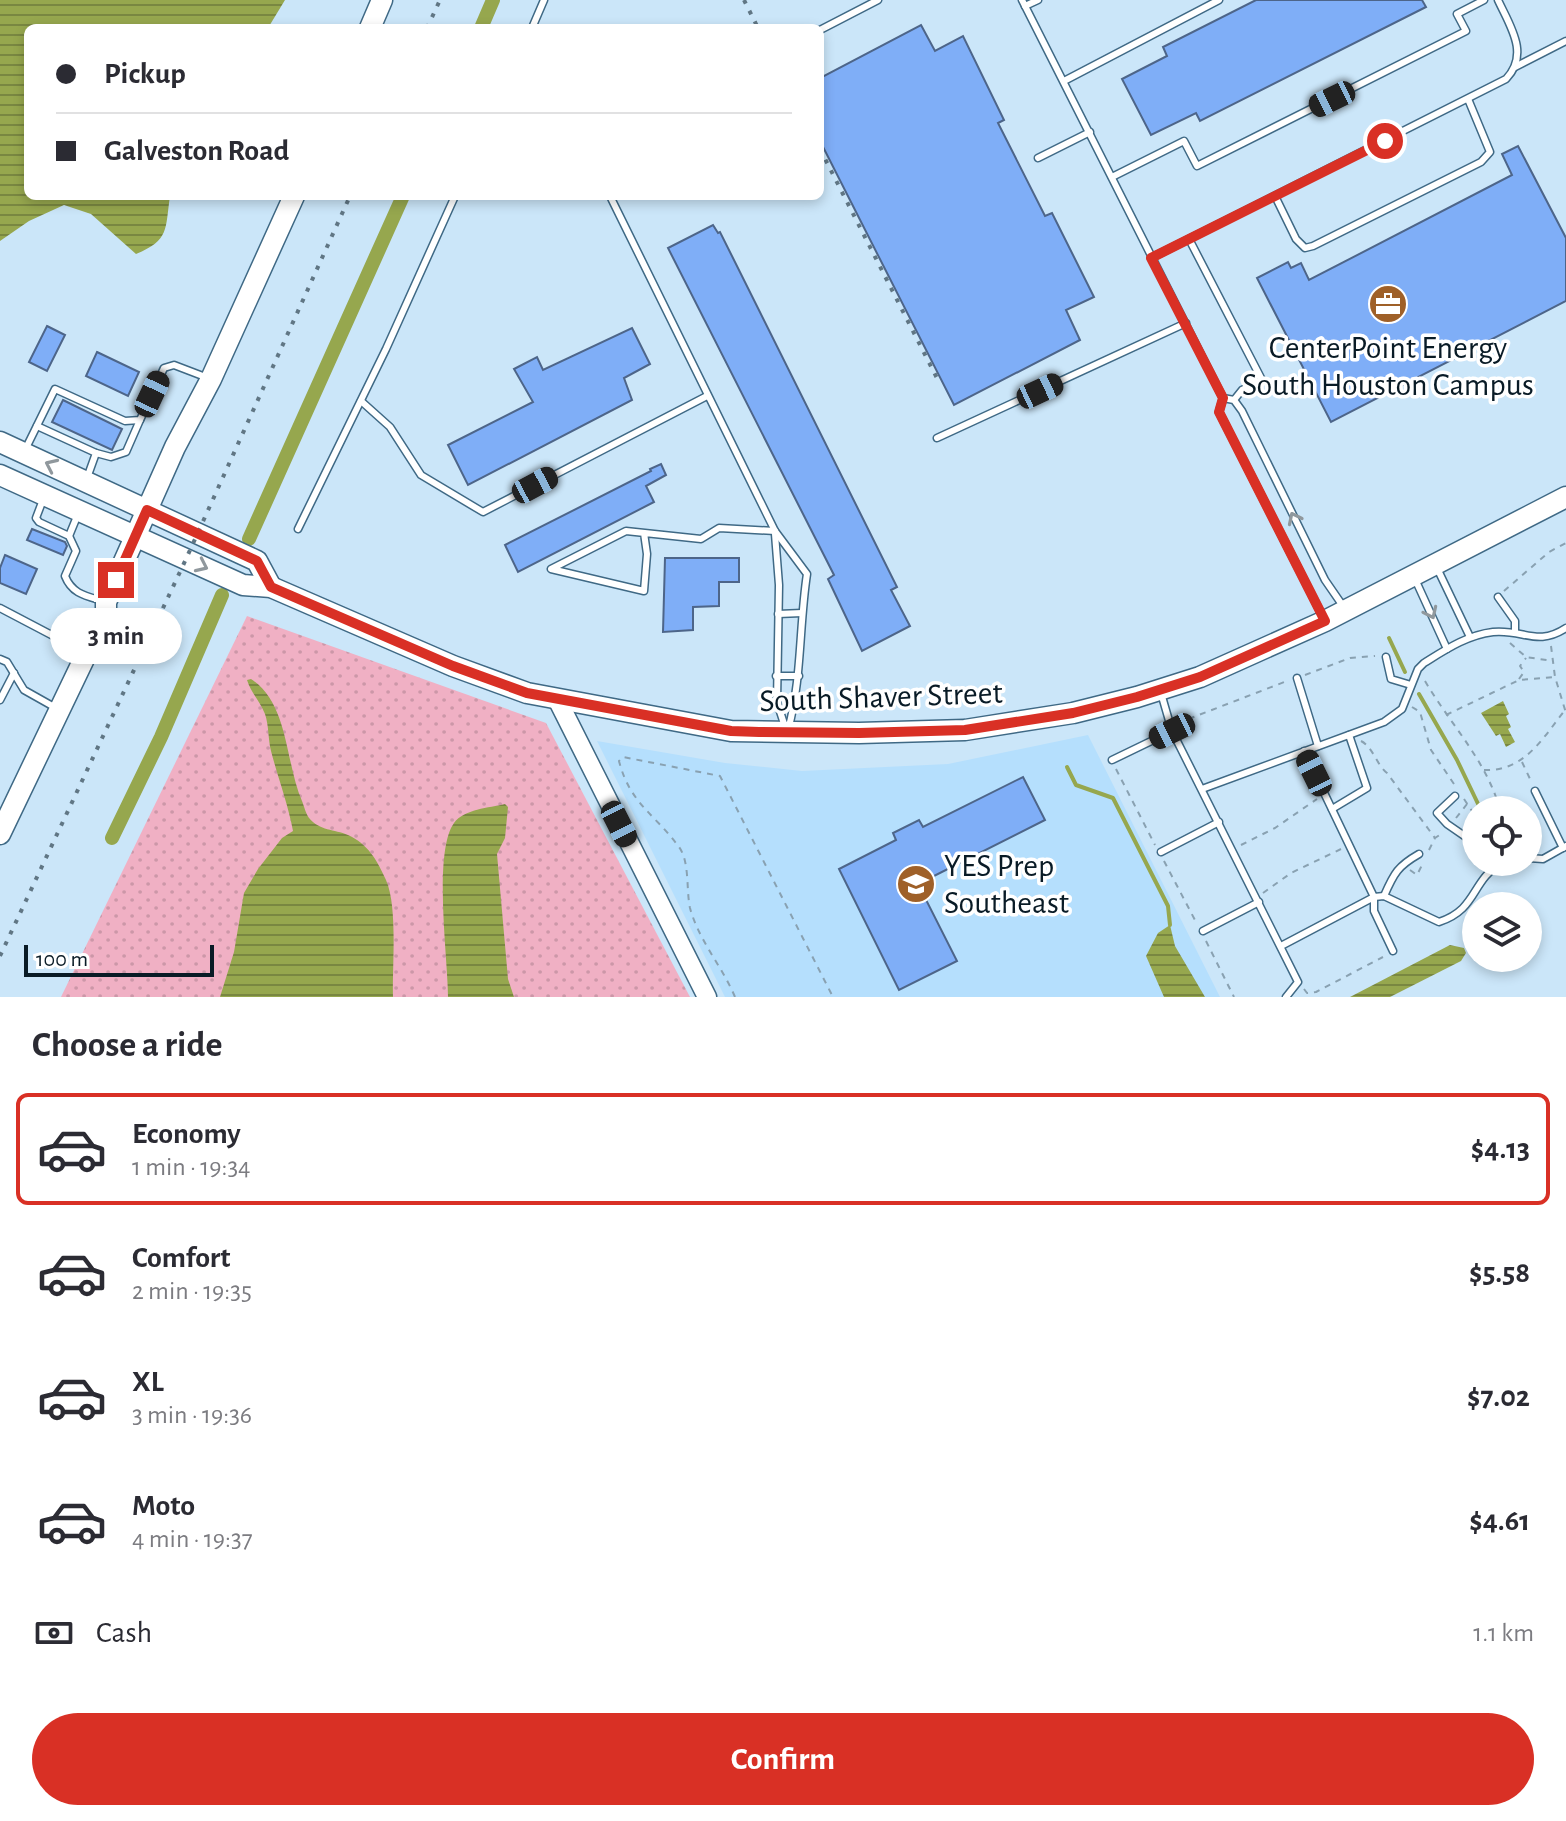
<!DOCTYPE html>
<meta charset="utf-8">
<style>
:root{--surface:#fff;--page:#f2f2f3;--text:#2b2b33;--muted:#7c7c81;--line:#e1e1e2;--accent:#d93025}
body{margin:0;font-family:"Alegreya Sans",sans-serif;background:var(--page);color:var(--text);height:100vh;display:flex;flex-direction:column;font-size:30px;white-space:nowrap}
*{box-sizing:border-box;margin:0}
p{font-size:26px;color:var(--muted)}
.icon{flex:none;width:44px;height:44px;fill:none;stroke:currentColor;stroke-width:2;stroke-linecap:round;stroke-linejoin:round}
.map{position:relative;height:997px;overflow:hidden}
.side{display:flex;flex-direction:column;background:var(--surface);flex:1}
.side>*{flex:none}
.hud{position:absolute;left:24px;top:24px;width:800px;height:176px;border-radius:12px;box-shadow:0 4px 12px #0003;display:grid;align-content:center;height:176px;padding:0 32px;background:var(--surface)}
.buttons{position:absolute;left:1462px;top:796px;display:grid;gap:16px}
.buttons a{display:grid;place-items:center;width:80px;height:80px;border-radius:50%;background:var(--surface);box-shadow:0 4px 12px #0003;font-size:40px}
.scale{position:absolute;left:24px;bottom:20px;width:190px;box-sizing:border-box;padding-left:8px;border:4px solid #091b26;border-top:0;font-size:22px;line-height:28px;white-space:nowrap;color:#091b26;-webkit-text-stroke:6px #fff;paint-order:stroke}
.end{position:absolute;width:36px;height:36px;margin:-18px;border:10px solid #d93025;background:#fff;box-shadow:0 0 0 4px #fff}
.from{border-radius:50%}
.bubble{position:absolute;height:56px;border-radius:28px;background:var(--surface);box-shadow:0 4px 12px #0003;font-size:26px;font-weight:600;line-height:56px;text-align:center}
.car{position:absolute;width:24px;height:48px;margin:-24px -12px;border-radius:10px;box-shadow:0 0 6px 2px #0007;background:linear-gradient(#222 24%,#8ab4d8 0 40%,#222 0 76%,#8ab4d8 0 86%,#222 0)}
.hud b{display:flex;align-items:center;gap:28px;height:76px;font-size:30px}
.hud b+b{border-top:2px solid var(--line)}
.hud i{width:20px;height:20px;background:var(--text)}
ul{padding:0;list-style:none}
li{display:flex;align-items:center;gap:24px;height:112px;margin:0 16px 12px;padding:0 16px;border:4px solid transparent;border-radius:12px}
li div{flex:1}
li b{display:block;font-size:30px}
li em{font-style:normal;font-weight:600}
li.active{border-color:var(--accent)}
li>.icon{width:72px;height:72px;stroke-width:1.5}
h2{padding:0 32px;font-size:36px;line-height:96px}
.pay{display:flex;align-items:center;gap:20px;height:88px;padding:0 32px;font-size:30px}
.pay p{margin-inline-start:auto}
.cta{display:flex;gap:16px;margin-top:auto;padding:16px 32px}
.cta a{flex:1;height:92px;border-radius:48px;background:var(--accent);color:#fff;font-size:32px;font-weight:600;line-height:92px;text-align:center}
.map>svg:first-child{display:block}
.built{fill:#b5dffd}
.grass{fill:url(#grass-dots)}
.water{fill:url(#water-rules)}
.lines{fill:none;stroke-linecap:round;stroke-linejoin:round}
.stream{stroke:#96a74e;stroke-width:4}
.canal{stroke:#96a74e;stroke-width:14}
.building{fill:#7faef7;stroke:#4d6589;stroke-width:2}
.lane-casing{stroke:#3f6985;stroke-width:9}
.secondary-casing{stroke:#3f6985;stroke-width:21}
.primary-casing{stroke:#3f6985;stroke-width:23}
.path{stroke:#89a1b1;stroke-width:2;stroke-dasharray:6 6;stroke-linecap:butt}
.lane{stroke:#fff;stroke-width:6}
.secondary{stroke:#fff;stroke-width:18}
.primary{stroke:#fff;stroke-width:20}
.rail{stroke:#607684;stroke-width:4;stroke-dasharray:4 8;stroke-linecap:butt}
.oneway{stroke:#90989d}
.route{stroke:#d93025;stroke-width:10}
.labels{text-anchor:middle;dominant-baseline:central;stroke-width:7;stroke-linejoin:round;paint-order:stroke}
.poi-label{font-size:32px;fill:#091b26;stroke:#fff}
.street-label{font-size:32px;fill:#091b26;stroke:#fff}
</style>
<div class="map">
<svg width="1566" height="997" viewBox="0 0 1566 997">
<defs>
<pattern id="grass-dots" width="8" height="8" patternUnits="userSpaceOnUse" patternTransform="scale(2)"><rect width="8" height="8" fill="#f0b0c4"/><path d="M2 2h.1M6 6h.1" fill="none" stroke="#cc97a8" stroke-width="1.8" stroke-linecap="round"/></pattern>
<pattern id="water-rules" width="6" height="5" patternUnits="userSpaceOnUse" patternTransform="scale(2)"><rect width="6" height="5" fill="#96a74e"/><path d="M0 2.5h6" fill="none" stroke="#798741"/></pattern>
</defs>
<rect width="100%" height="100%" fill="#cbe6f9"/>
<polygon class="built" points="1088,735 1220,997 725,997 597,741 725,763 802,771 948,764"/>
<polygon class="grass" points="247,616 546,723 690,997 61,997"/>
<g class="water">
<path d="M0,0h285l-17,28h-240v168h142c-5,33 0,44 -34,58l-45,-40 -27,-9 -35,16 -29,20z"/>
<path d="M251,679c38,25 34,83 51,122 2,5 4,13 7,17 11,13 25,11 39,17 20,9 29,25 38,45 12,27 6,87 7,117h-173l14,-45 10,-59 14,-24 24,-31 11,-7c-5,-27 -15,-53 -22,-80 -3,-12 -2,-25 -6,-37 -5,-13 -14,-21 -18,-34z"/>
<polygon points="1503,701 1509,714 1506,716 1511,727 1508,729 1515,742 1506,747 1500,734 1496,736 1481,713"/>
<path d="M505,804l3,3 -3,31 -8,16 11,125 6,18h-66c0,-38 -15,-145 6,-174 10,-14 35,-15 51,-19z"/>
<polygon points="1170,925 1175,946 1205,997 1164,997 1146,956 1158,933"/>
<polygon points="1450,945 1464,948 1466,953 1461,961 1390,997 1350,997"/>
</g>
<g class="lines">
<g class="stream">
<polyline points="1389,638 1405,672"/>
<polyline points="1419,694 1457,760 1481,810"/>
<polyline points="1067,767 1076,785 1113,798 1168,906 1170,925"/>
</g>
<g class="canal">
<polyline points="481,28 493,0"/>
<polyline points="249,539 403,196"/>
<polyline points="112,838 161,737 222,595"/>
</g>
</g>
<g class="building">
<polygon points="1256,0 1422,0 1426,7 1200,121 1196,113 1151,135 1122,79 1167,56 1163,47"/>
<polygon points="921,25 935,51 963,36 1004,120 998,123 1045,216 1052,213 1094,297 1066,310 1080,340 954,405 820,141 820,78"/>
<polygon points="1518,146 1566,238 1566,301 1331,422 1257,278 1288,262 1291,268 1301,263 1309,280 1512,175 1502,154"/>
<polygon points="713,225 718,233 720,232 897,587 891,590 910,626 862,651 828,579 834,575 668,248"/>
<polygon points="47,326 65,335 47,371 29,362"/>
<polygon points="632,328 650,364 624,378 632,400 468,485 448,445 533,402 514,369 537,357 543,370"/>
<polygon points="97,352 139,372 128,396 86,376"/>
<polygon points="63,400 122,429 112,450 52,422"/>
<polygon points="661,464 666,475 646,486 654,502 518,572 505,545 651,471 650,469"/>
<polygon points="32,529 65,542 67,546 63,555 27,540"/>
<polygon points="5,555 37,569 26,594 0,583 0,568"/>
<polygon points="665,558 739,558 739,582 719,582 719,606 693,607 693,630 663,632"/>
<polygon points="1023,777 1045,820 918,884 957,961 899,990 839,869 896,840 893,833 919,820 923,827"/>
</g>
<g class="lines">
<defs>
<g id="lane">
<polyline points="1022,0 1220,392 1223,398 1219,412 1324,619"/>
<polyline points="1025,6 1038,0"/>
<polyline points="532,28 544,0"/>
<polyline points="820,30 878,0"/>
<polyline points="1515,67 1566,41"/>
<polyline points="1064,81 1219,0"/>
<polyline points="1038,158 1090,132"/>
<polyline points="1112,177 1184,141 1197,166 1466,31 1457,14 1484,0"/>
<path d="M610,196l165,335 32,43c-8,52 -5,105 -19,156"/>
<polyline points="1275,196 1296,239 1305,248 1313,246 1481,162 1490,152 1468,99"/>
<polyline points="1189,239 1262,380 1242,390 1234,400"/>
<path d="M1151,258l355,-179c24,-25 4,-53 -8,-79"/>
<polyline points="1223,398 1234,400 1242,411 1325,580 1345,609"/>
<polyline points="361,401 390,427 421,475 483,512 707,396"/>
<polyline points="37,426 96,453 87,478"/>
<polyline points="937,438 1186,323"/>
<polyline points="26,448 55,389 125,421 140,420 164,368 174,365 208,378"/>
<polyline points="96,453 111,457 126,452 140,420"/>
<path d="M44,497l-8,21 3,4 30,14 7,15 -11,25c7,18 21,20 38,25"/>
<polyline points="298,529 386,349 455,196"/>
<polyline points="644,533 647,554 644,591 551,569 626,531 701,539 719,528 775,531"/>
<polyline points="775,534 779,585 777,702 786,730"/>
<polyline points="69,536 78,514"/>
<polyline points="1437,568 1470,637"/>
<polyline points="1415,579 1447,649"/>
<polyline points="1498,597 1515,621 1515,632"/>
<polyline points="0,608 82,651"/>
<polyline points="778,614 802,613"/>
<polyline points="1386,657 1391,679 1411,685"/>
<polyline points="0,659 7,662 24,690 56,708"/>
<polyline points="776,676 799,676"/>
<polyline points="1297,678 1318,746"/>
<polyline points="1161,693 1172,731 1298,982 1286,997"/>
<polyline points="0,700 14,673"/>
<polyline points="1304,751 1374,897 1374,911 1393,951"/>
<polyline points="1112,760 1172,731"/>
<path d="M1202,789l182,-67 18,-13 16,-40 6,-6c21,-13 43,-28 69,-31 31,-3 44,15 73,-4"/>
<polyline points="1535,791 1563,848"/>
<polyline points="1455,796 1437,813 1447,824 1476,844"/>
<polyline points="1332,809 1367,788 1349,735"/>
<polyline points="1161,852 1219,822"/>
<polyline points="1528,858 1543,859 1566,846"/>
<path d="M1384,896c10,-23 14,-30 35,-42"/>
<polyline points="1203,931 1259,902"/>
<path d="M1281,946l93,-49 10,-1 55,26c39,-13 31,-40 63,-60"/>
</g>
<polyline id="secondary" points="557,699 707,997"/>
<g id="primary">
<polyline points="370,28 382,0"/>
<polyline points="0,442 257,561 271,587"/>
<polyline points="0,475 243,585 271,587 453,666 527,693 731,731 859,733 965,730 1073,713 1137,697 1200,677 1325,621 1566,497"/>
<polyline points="0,834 106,613 106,602 175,447 211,379 294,196"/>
</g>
</defs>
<use href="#lane" class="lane-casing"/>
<use href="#secondary" class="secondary-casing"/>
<use href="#primary" class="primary-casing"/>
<g class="path">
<polyline points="1504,591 1549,552 1566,543"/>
<polyline points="1510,643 1526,657 1553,661"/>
<polyline points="1551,646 1555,677 1566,713"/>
<polyline points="1305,675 1350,658 1375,656"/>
<polyline points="1519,679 1524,672 1520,666 1526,658"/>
<path d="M1425,681c25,43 62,80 75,129"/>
<polyline points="1412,707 1420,712 1431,750 1456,787"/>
<polyline points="1446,715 1519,680 1555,677"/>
<polyline points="1179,726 1191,718 1287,681"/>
<path d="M1361,741c12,6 15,23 26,32l48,65"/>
<polyline points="1522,762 1531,781"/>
<polyline points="1116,769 1155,845"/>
<path d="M1484,770c40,2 59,-32 81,-60"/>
<polyline points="1464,799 1476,817"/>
<polyline points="1456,818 1467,804"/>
<polyline points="1241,845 1275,828 1317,799"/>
<polyline points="1429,850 1435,838 1441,834"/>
<polyline points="1164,861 1196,922"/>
<polyline points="1410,870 1417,875 1423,863"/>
<polyline points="1263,893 1291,873 1341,849"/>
<polyline points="1206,941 1234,997"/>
<polyline points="1304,989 1307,993 1316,992 1383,957"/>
<path d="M735,997c-13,-31 -36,-56 -45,-89 -4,-18 0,-46 -11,-61 -24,-33 -49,-43 -60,-86l4,-4 97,19 113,221"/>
</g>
<use href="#lane" class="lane"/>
<use href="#secondary" class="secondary"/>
<use href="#primary" class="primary"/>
<g class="rail">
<polyline points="744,0 758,28"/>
<polyline points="427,28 440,0"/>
<polyline points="820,149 940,384"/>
<polyline points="0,956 186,559 350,196"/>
</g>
</g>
<defs><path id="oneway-chevron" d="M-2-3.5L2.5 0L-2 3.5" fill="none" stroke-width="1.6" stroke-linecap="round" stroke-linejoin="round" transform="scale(2)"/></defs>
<g class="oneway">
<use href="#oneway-chevron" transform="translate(51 465) rotate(-155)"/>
<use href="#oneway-chevron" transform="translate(1294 518) rotate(-116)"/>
<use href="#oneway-chevron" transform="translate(202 566) rotate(25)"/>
<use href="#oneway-chevron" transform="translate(1431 613) rotate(65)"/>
</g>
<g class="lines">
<polyline class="route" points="116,580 147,510 257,561 271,587 453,666 527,693 731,731 759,732 859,733 965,730 1073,713 1137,697 1200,677 1325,621 1219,412 1223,398 1151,258 1385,141"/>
</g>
<defs>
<symbol id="office-disc" viewBox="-11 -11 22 22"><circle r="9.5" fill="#9f6028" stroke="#fff"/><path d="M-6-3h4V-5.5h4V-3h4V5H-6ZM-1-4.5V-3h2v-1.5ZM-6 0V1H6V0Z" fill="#fff"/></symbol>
<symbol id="school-disc" viewBox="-11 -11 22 22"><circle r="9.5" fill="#9f6028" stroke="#fff"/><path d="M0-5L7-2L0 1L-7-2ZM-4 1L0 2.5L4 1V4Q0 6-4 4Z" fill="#fff"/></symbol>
</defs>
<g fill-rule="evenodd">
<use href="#office-disc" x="1366" y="282" width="44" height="44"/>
<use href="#school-disc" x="894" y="862" width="44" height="44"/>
</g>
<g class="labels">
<g class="poi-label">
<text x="1388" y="348">CenterPoint Energy<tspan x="1388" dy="37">South Houston Campus</tspan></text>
<text x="944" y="866" text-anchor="start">YES Prep<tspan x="944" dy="37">Southeast</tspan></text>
</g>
<g class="street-label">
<text transform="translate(881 697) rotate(-2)">South Shaver Street</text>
</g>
</g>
</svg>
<div class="buttons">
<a><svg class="icon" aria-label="locate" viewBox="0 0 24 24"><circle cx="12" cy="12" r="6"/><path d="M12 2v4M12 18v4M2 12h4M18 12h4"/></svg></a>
<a><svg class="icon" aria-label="layers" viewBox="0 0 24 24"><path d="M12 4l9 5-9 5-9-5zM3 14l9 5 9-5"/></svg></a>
</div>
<div class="scale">100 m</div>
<i class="end from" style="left:1385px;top:141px"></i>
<i class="end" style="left:116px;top:580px"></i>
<div class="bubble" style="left:50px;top:608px;width:132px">3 min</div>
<i class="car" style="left:1332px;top:99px;rotate:244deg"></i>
<i class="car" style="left:1040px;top:391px;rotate:65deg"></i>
<i class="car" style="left:152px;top:394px;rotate:25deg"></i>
<i class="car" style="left:535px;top:485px;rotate:62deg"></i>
<i class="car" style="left:1172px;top:731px;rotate:244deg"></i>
<i class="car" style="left:1314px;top:773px;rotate:334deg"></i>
<i class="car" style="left:619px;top:824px;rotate:153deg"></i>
<div class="hud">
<b><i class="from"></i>Pickup</b>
<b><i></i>Galveston Road</b>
</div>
</div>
<section class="side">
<h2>Choose a ride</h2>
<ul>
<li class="active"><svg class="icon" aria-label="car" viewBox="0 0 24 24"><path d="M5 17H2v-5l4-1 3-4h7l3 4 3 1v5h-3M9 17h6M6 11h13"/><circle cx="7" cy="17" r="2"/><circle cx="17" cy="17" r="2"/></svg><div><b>Economy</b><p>1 min · 19:34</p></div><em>$4.13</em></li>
<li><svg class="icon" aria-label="car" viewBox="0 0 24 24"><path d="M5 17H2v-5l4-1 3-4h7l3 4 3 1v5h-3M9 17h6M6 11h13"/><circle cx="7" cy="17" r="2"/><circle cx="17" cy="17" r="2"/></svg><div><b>Comfort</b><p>2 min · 19:35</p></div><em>$5.58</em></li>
<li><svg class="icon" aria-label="car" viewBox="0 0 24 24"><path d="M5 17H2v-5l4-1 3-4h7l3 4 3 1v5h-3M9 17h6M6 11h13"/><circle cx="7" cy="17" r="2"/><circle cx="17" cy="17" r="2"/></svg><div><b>XL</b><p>3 min · 19:36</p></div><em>$7.02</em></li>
<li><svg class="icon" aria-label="car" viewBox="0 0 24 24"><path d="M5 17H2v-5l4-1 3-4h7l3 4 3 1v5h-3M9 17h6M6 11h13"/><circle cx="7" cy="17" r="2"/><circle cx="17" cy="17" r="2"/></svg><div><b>Moto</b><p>4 min · 19:37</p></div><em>$4.61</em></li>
</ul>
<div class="pay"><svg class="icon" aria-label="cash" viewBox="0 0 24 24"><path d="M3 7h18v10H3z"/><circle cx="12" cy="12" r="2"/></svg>Cash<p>1.1 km</p></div>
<div class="cta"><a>Confirm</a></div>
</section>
